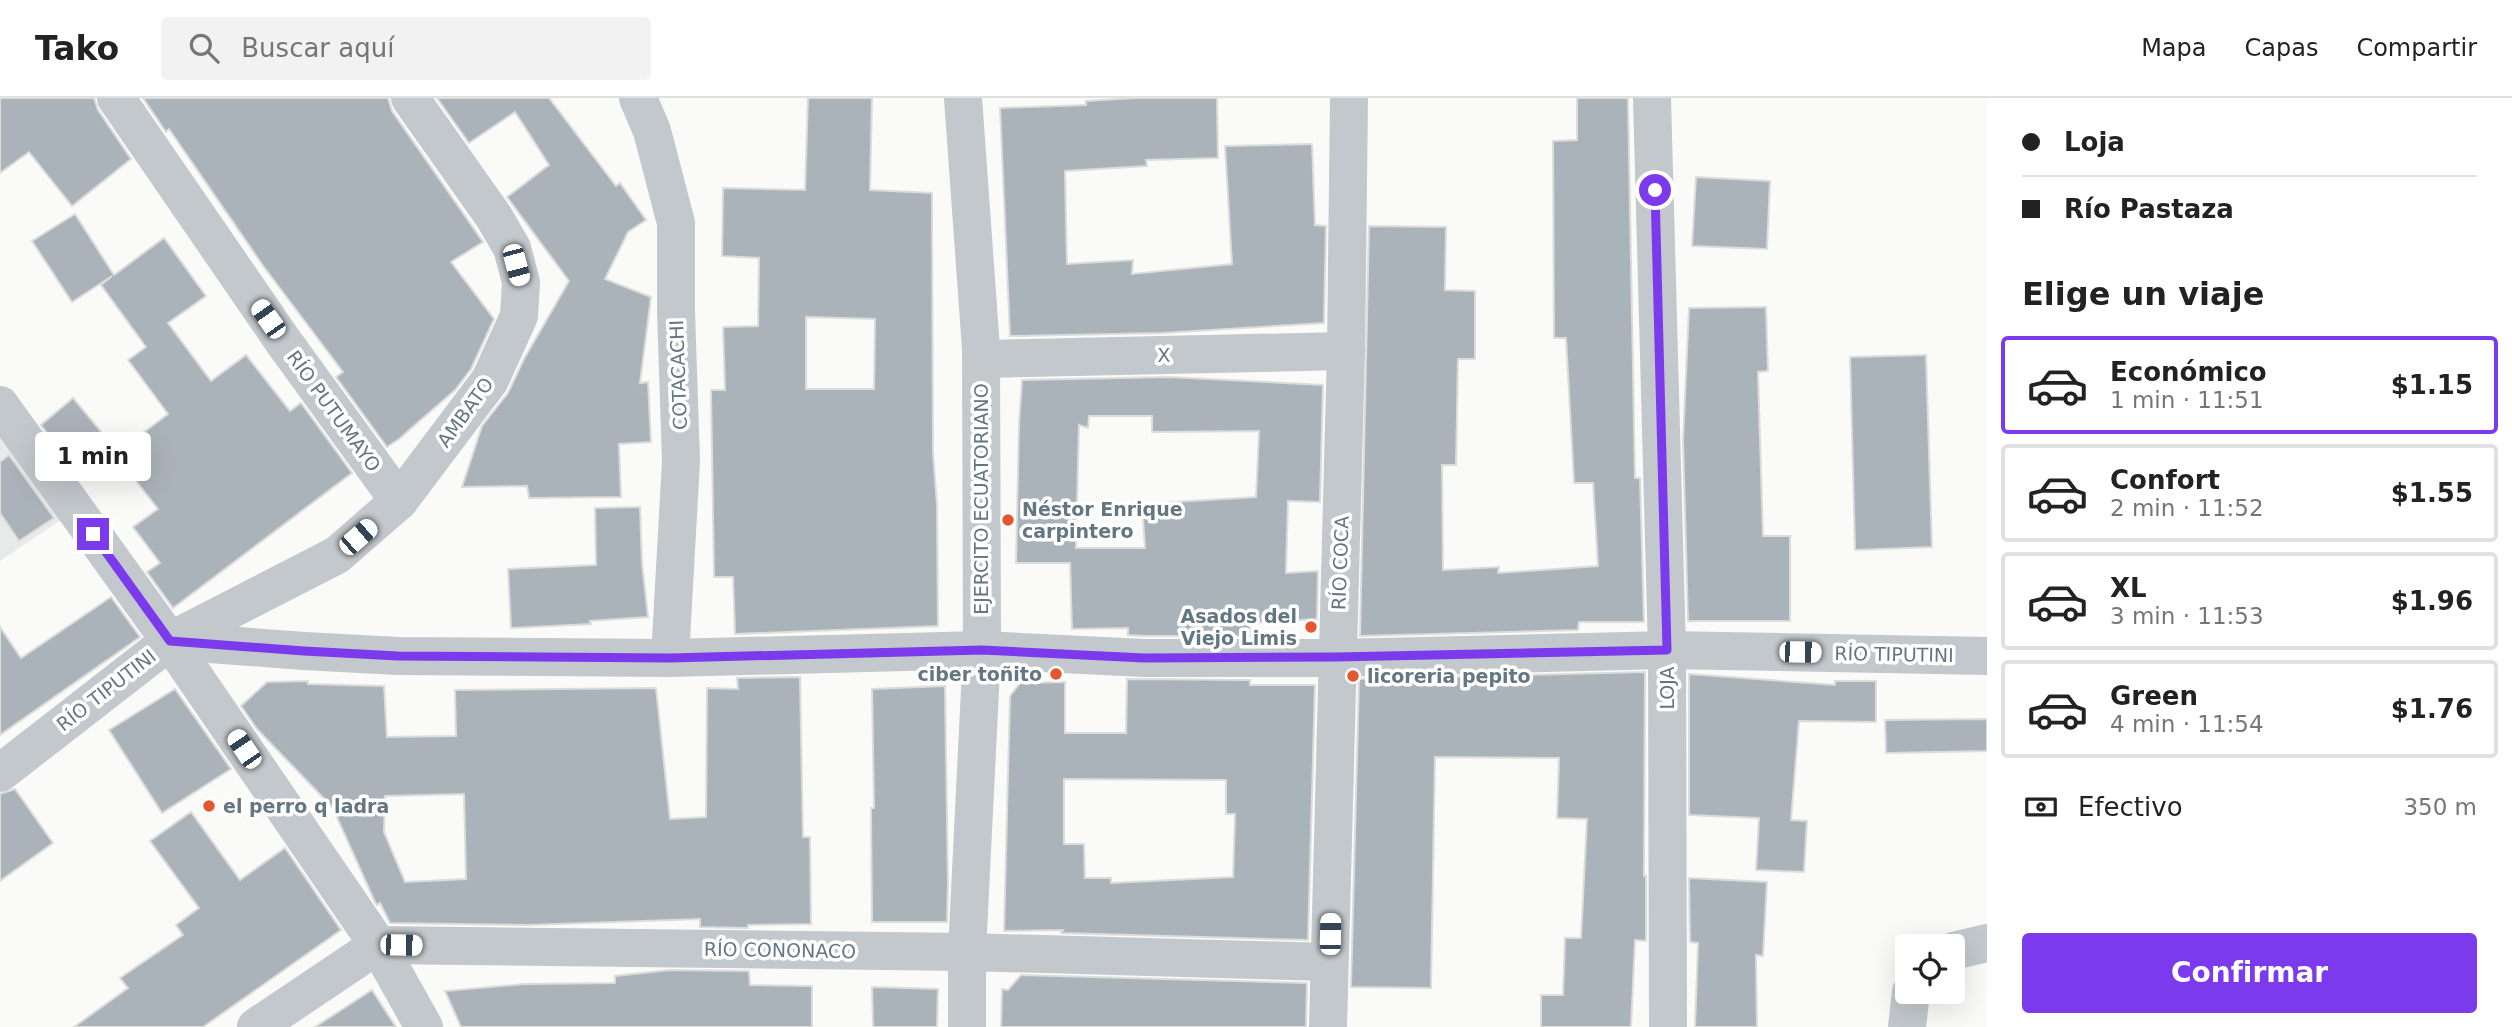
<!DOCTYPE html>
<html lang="es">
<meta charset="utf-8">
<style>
:root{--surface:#fff;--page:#f2f2f2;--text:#222;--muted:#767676;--line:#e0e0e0;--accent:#7c3aed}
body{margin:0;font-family:"DejaVu Sans",sans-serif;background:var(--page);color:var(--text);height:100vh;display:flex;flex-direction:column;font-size:26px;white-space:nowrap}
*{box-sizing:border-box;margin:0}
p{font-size:23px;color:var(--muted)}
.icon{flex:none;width:38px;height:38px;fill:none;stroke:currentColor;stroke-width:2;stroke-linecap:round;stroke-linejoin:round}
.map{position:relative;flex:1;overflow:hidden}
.drawer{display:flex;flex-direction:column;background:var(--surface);width:525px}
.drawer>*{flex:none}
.banner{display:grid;align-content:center;height:154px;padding:0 35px;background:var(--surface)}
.buttons{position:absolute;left:1895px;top:836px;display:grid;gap:14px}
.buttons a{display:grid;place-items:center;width:70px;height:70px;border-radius:7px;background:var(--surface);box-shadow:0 7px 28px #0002;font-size:35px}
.end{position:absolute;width:32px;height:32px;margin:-16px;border:9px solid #7c3aed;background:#fff;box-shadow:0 0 0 4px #fff}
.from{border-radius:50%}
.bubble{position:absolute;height:49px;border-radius:7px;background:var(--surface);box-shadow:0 7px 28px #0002;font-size:23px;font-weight:700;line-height:49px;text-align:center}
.car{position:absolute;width:21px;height:42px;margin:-21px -10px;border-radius:9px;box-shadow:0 0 5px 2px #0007;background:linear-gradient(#fff 24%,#345 0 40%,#fff 0 76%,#345 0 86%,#fff 0)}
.banner b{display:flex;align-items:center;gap:24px;height:66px;font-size:26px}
.banner b+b{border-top:2px solid var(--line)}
.banner i{width:18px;height:18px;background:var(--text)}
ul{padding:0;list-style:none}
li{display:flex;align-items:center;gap:21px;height:98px;margin:0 14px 10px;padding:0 21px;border:4px solid var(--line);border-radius:7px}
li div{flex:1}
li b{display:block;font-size:26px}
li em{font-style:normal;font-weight:700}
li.active{border-color:var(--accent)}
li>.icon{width:63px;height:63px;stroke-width:1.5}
h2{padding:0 35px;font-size:32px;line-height:84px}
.pay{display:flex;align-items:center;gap:18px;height:77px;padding:0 35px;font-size:26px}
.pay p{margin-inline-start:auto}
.primary-button{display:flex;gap:14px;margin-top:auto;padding:14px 35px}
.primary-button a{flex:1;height:80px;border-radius:7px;background:var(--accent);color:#fff;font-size:28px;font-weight:700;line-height:80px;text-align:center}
header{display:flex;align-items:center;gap:42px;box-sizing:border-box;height:98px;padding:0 35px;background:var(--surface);border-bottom:2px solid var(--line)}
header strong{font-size:33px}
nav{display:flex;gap:38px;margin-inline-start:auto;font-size:24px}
.search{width:490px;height:63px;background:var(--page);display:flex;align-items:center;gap:18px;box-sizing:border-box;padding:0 24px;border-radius:7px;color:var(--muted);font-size:26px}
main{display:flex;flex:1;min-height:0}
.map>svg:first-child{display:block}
.built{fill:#e8e9e9}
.building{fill:#aab3b9;stroke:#dcdcda;stroke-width:2;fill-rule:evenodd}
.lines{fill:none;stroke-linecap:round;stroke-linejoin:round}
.minor{stroke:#c3c8cc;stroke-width:38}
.route{stroke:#7c3aed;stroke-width:9}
.poi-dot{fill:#e4572e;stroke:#fff;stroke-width:2.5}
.labels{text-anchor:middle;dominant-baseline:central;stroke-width:7;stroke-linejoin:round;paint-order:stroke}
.street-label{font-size:19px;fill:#657683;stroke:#fff}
.poi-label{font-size:19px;font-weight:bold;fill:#657683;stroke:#fff;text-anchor:start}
</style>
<header>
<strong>Tako</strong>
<div class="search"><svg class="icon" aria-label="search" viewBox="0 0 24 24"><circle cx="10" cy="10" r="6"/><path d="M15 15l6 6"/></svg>Buscar aquí</div>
<nav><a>Mapa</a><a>Capas</a><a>Compartir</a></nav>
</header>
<main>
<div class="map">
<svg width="1987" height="929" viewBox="0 0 1987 929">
<rect width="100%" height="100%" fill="#fafaf8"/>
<polygon class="built" points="0,329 65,419 0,463"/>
<g class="building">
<polygon points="0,0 94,0 98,12 131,61 72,108 29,54 0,75"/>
<polygon points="143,0 388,0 392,13 483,144 451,164 494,221 471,271 455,292 399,341 387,349 336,279 343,274 264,169 169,31 166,34"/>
<polygon points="437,0 549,0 616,88 620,85 646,122 628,134 605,181 651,199 640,285 648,284 651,344 619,346 621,399 529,400 527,388 462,389 482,328 508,295 524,261 569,183 507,99 549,67 515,14 469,45"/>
<path d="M808,0h64l-2,92 62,3 1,259 4,53 1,121 -203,8 -2,-57h-19l-3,-187h14l-2,-63 35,-1 1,-68 -37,-2 1,-68 82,2zM806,219l69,2 -1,70h-68z"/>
<polygon points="1135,0 1217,0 1218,60 1146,62 1147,68 1065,73 1067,166 1133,162 1132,176 1232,166 1225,48 1312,46 1315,127 1326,128 1324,225 1162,235 1010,238 1000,10 1086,7 1086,3"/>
<polygon points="1577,0 1628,0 1635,380 1640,380 1644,524 1579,524 1578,532 1360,538 1369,128 1446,129 1445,192 1475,193 1475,261 1458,261 1456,367 1442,367 1443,472 1499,469 1498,475 1598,468 1593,385 1574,385 1566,240 1554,240 1553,43 1577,42"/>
<polygon points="1696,79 1770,83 1767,151 1692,148"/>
<polygon points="75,116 114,177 164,140 206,198 168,225 211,283 246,257 290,313 301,305 352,375 173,510 147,474 160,465 133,429 158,411 115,356 168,316 128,262 146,249 101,187 112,178 72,204 32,143"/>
<polygon points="1766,209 1768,273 1758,274 1763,438 1790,438 1790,523 1688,523 1683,342 1689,210"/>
<polygon points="1926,257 1932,449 1855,452 1850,259"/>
<path d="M1169,279l154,8 -3,117 -32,-1 -2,72 32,-2 -1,48 -67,4v13h-105l-17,-1v-7l-56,1 -2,-66h-54l3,-140 3,-43zM1089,318h63v16l107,-1 -3,66 -114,7 3,44h-69l3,-123 9,3z"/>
<polygon points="73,300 113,348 78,377 41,327"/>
<polygon points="9,357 54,420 19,443 0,415 0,364"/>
<polygon points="640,409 642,465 648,519 590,523 591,526 511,530 508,471 596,467 595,410"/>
<polygon points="111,499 140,539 0,637 0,529 21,560"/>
<polygon points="1645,574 1644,778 1646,778 1646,843 1635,842 1631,929 1541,929 1541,897 1563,897 1565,840 1581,840 1587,721 1557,720 1559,660 1435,659 1431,890 1351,889 1359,581"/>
<polygon points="1689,576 1835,587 1835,583 1876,583 1876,624 1799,623 1791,722 1807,723 1804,774 1756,772 1759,720 1689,717"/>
<path d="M800,579l3,160h7l1,87 -63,1v3l-48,-1v-8l-171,6 -139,-2 -10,-20 -3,2 -2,-3 -40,-89 2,-1 -80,-83 -16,-23 26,-24 41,-1v3l76,2 3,51 69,-1 -1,-46 201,-2 14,131 36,-2 1,-129 31,1 -1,-11zM464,696l2,85 -61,3 -21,-50 1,-36z"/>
<path d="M1127,581l123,1v5h65l-7,255 -247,-7 2,-3 -59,1 6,-235 10,-13 45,-1v51h61zM1064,681l162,1v34h9l-2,63 -122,6v-5h-26l-1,-34h-20z"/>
<polygon points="945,588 948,786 947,824 872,824 871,710 874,710 872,591"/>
<polygon points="175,591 231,671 162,715 109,632"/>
<polygon points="1987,621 1987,653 1886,655 1885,622"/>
<polygon points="15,691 53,745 0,783 0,696"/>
<polygon points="191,714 240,782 285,750 341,832 203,929 74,929 128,890 120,880 183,837 176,827 199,810 150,743"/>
<polygon points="1689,780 1767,784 1763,858 1756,857 1757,929 1695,929 1698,845 1690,844"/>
<polygon points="670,872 749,873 750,887 812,888 812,929 461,929 445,893 525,886 615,885 615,878"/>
<polygon points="1021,877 1307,885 1306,929 1001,929 1002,891 1008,892"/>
<polygon points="872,889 938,891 937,929 873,929"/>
<polygon points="372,892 396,929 315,929"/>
</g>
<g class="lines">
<g class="minor">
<polyline points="116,0 283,243 399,403"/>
<polyline points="638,0 652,33 676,125 676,213 681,363 670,560"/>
<polyline points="963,0 981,251 982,552 967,854 967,929"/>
<polyline points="1652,0 1667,552 1668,929"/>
<polyline points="981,261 1346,253"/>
<polyline points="0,307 170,543 378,847 424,929"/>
<polyline points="170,543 304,553 398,558 670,560 982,552 1144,560 1337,560 1667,552 1987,558"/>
<polyline points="0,675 170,543 337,457 399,403 490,282 519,218 521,184 512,150 494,119 410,0"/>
<polyline points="1953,853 1987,845"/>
<polyline points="256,929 378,847 967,854 1329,864"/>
<polyline points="1328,929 1346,253 1349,0"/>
<polyline points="1907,929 1911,894"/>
</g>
</g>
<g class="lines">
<polyline class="route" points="93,436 170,543 304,553 398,558 670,560 982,552 1144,560 1337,559 1667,552 1655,92"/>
</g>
<g class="poi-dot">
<circle cx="1008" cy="422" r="7"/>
<circle cx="1311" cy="529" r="7"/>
<circle cx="1056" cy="576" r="7"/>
<circle cx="1353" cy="578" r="7"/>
<circle cx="209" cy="708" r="7"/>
</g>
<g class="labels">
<g class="street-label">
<text transform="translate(1164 257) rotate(-1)">X</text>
<text transform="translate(678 277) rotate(-92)">COTACACHI</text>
<text transform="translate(334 313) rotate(54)">RÍO PUTUMAYO</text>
<text transform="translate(465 314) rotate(-54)">AMBATO</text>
<text transform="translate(981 401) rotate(-90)">EJERCITO ECUATORIANO</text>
<text transform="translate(1340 465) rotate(-88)">RÍO COCA</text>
<text transform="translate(1894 556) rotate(1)">RÍO TIPUTINI</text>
<text transform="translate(1667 590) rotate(-90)">LOJA</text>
<text transform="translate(106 592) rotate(-38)">RÍO TIPUTINI</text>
<text transform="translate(780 852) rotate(1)">RÍO CONONACO</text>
</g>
<g class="poi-label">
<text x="1022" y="411">Néstor Enrique<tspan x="1022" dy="22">carpintero</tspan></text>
<text x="1297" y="518" text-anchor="end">Asados del<tspan x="1297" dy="22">Viejo Limis</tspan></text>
<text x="1042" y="576" text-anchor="end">ciber toñito</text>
<text x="1367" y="578">licoreria pepito</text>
<text x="223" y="708">el perro q ladra</text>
</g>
</g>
</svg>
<div class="buttons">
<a><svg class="icon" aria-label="locate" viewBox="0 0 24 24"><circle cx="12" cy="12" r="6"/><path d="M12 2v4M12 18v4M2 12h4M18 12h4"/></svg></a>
</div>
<i class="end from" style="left:1655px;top:92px"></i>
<i class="end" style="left:93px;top:436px"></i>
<div class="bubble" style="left:35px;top:334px;width:116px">1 min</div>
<i class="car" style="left:516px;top:167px;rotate:165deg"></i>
<i class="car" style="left:268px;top:221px;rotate:325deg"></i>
<i class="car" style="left:358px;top:439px;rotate:49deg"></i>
<i class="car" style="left:1800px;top:554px;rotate:91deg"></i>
<i class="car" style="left:244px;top:651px;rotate:326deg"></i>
<i class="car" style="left:1330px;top:836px;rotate:1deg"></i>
<i class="car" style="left:401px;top:847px;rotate:91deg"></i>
</div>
<section class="drawer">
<div class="banner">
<b><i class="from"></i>Loja</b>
<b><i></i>Río Pastaza</b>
</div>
<h2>Elige un viaje</h2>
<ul>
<li class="active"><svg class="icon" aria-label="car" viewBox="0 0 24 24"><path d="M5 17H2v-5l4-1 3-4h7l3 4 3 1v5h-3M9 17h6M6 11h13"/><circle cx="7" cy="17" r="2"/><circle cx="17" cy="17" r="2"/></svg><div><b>Económico</b><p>1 min · 11:51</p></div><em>$1.15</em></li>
<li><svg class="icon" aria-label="car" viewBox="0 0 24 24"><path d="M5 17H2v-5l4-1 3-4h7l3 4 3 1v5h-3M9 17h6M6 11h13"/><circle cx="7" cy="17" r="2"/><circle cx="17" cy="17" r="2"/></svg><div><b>Confort</b><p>2 min · 11:52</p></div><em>$1.55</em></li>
<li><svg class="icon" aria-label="car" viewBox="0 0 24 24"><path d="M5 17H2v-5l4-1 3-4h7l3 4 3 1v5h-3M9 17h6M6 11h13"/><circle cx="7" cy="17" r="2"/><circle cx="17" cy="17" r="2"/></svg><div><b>XL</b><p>3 min · 11:53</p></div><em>$1.96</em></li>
<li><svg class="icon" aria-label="car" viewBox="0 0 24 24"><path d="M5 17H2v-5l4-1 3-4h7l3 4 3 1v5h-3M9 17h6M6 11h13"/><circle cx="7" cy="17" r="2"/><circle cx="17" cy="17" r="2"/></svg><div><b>Green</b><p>4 min · 11:54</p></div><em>$1.76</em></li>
</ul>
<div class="pay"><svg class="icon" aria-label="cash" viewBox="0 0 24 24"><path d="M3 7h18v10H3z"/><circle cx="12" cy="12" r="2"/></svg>Efectivo<p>350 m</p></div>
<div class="primary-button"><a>Confirmar</a></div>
</section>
</main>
